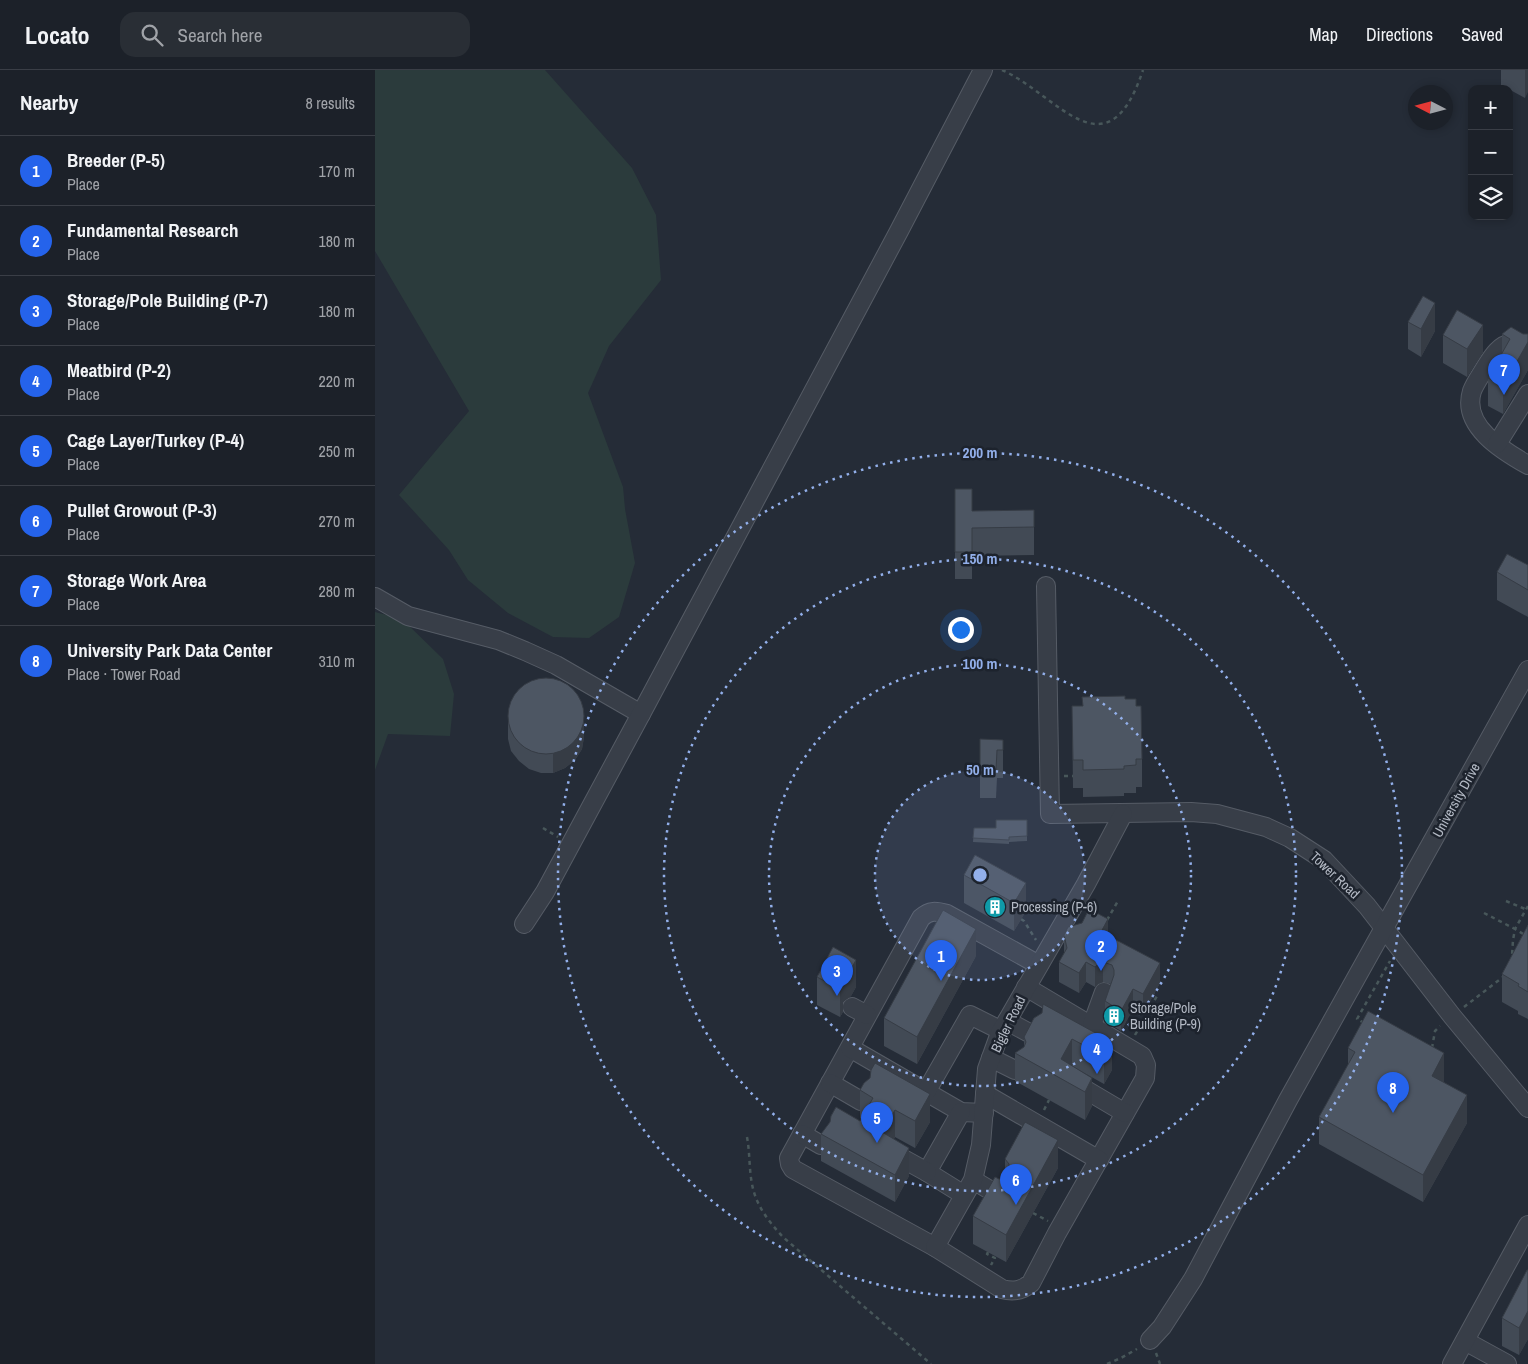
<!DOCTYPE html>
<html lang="en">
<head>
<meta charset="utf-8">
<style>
	:root { --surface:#1c2129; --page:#292e35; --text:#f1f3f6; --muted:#a0a3a8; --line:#3a3e46; --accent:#2563eb }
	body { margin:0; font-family:"Archivo Narrow",sans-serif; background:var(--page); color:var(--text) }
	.controls { position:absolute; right:15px; top:15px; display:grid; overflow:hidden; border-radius:10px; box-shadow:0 2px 8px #0003 }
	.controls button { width:45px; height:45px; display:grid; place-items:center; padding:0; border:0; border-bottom:1px solid var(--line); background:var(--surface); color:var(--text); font:25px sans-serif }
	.compass { position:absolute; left:1033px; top:15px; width:45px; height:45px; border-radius:50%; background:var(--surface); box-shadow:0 2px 8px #0003; rotate:276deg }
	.you { position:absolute; left:585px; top:559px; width:18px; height:18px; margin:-12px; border:4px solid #fff; border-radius:50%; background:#1a73e8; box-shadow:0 0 0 8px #1a73e833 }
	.badge { display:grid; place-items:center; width:32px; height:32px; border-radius:50%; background:var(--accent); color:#fff; font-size:16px; font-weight:700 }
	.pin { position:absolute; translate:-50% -41px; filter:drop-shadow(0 1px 2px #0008) }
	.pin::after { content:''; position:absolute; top:26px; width:18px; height:15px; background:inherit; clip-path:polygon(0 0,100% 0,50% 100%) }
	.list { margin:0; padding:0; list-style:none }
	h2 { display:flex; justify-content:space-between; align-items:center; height:65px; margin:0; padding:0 20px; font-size:21px }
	h2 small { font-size:16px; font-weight:400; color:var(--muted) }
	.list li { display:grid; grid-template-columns:32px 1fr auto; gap:15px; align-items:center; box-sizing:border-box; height:70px; padding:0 20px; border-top:1px solid var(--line) }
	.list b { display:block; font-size:19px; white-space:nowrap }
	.list p { margin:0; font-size:16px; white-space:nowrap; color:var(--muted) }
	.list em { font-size:16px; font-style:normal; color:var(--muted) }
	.icon { flex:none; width:28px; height:28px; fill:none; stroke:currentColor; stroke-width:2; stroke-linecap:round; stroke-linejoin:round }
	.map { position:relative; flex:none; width:1153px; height:1294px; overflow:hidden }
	header { display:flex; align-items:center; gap:30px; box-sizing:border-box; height:70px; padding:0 25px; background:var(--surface); border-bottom:1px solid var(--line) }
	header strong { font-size:24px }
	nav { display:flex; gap:28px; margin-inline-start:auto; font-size:18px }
	.search { width:350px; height:45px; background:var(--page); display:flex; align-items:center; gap:12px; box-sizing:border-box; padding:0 18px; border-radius:15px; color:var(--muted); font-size:19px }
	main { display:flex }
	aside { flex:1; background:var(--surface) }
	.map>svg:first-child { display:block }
	.green { fill:#2b3b3c }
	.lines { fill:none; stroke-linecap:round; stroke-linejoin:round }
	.minor-casing { stroke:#565c66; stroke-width:20 }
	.path { stroke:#48575a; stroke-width:2.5; stroke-dasharray:4 4; stroke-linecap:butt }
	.minor { stroke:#383e48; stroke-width:18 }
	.wall { fill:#424a55 }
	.shaded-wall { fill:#363c45 }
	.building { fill:#4d5663; stroke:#363c45 }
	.ring { fill:none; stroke:#92afea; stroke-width:2.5; stroke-dasharray:2.5 5 }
	.labels { text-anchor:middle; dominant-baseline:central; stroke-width:5; stroke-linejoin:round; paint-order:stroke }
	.street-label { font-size:14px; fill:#b3b9c4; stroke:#1d232d }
	.poi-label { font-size:14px; fill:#b3b9c4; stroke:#1d232d; text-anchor:start }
	.centre { fill:#92afea; stroke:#1d232d; stroke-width:2.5 }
	.ring-label { font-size:15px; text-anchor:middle; font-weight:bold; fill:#92afea; stroke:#1d232d; stroke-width:5; stroke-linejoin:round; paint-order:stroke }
</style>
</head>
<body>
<header>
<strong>Locato</strong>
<div class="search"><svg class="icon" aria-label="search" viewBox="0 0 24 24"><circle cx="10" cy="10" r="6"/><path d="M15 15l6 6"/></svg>Search here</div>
<nav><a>Map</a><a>Directions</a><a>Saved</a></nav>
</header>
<main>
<aside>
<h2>Nearby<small>8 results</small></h2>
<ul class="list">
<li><span class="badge">1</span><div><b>Breeder (P-5)</b><p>Place</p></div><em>170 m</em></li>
<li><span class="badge">2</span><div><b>Fundamental Research</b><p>Place</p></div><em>180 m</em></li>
<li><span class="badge">3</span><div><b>Storage/Pole Building (P-7)</b><p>Place</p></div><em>180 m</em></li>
<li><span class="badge">4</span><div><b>Meatbird (P-2)</b><p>Place</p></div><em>220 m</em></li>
<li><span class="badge">5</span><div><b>Cage Layer/Turkey (P-4)</b><p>Place</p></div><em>250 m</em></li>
<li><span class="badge">6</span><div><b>Pullet Growout (P-3)</b><p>Place</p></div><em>270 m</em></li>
<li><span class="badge">7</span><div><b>Storage Work Area</b><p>Place</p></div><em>280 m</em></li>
<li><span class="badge">8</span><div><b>University Park Data Center</b><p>Place · Tower Road</p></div><em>310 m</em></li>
</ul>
</aside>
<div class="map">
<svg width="1153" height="1294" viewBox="0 0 1153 1294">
	<rect width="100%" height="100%" fill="#252c37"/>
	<g class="green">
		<path d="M 0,0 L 170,0 L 257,98 L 281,145 L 286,210 L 234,276 L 213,323 L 248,417 L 250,439 L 260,493 L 244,547 L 214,568 L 178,567 L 133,543 L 93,510 L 74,480 L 24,425 L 94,341 L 0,181 Z"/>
		<path d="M 0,542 L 27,549 L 68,589 L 79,624 L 75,666 L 13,664 L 0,700 Z"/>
	</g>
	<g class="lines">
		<g class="minor-casing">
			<g id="minor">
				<path d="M 1153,282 L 1137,273 C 1124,275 1117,287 1110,298 C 1106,305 1100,313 1097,321 C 1086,356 1128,381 1153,395"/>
				<path d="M 1122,374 L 1153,324"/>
				<path d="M 671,516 L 675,744 L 816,742 L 842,744 L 891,757 L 915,768 L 949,790 L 992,836 L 1077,946 L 1153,1038"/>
				<path d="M 0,527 L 33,546 L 123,570 L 150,581 L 181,595 L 266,644"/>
				<path d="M 149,854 L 170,822 L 266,644 L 524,161 L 608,0"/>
				<path d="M 651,917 L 767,986 L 771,995 L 770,1008 L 682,1163 L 656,1213 C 647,1221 638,1222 627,1219 L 560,1177 L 418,1099 L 415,1094 L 414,1088 L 546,848 C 555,840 561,841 572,844 L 664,895"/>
				<path d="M 477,937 L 492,945"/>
				<path d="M 632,951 L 658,965"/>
				<path d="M 717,955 L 729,922"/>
				<path d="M 475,978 L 586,1042 L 609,1043"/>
				<path d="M 616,988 L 640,1000"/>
				<path d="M 455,1013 L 486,1031"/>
				<path d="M 706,1017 L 750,1043"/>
				<path d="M 551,1022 L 595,945 L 627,961"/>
				<path d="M 610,1024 L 724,1090"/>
				<path d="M 586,1042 L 552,1102 L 589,1125"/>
				<path d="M 427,1064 L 446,1075"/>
				<path d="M 523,1086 L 552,1102"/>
				<path d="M 598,1110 L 625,1126"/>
				<path d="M 560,1177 L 598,1110 L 606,1075 L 612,999 L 625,963 L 711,814 L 748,744"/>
				<path d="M 775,1270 L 787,1257 L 818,1209 L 913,1030 L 1153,600"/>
				<path d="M 1090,1271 L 1132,1294"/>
				<path d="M 1077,1294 L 1153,1155"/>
			</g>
		</g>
		<g class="path">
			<path d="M 627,0 C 683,25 732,108 768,0"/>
			<path d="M 689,706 L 698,706"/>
			<path d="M 168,758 L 183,767"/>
			<path d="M 1131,831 L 1150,839"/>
			<path d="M 1153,836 L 1140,859 L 1153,867"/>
			<path d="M 1109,843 L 1140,859 L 1138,870 L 1137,886"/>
			<path d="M 646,849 L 649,851 L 661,870"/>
			<path d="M 732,850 L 743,831"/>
			<path d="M 1089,937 L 1128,907"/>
			<path d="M 989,953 L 982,949 L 1015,891"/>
			<path d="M 760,965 L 782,926 L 779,924"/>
			<path d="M 1057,978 L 1060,961 L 1065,956"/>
			<path d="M 669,1040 L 674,1030"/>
			<path d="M 372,1067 C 375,1083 374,1099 377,1114 C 381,1136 394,1152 409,1168 L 556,1294"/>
			<path d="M 658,1143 L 673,1151"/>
			<path d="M 613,1182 L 612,1184 L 620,1188 L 616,1195"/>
			<path d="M 781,1283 L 785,1294"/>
			<path d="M 732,1294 L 746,1288 L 762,1279"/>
		</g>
		<use href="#minor" class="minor"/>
	</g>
	<g class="wall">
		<path d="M 1126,0 L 1153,0 L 1150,28 L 1126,15 Z"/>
		<path d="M 1033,252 L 1060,261 L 1046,287 L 1033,279 Z"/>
		<path d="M 1127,264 L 1153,264 L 1153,300 L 1128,344 L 1113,336 L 1113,308 L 1127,283 Z"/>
		<path d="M 1068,265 L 1108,282 L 1092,307 L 1068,293 Z"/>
		<path d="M 580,419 L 597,441 L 659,440 L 659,485 L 597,486 L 597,509 L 580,509 Z"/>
		<path d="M 1153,495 L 1153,547 L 1122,530 L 1122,502 Z"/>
		<path d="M 750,629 L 761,636 L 767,689 L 767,717 L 761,717 L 761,723 L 749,723 L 749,726 L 708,727 L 708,718 L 698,718 L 697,636 L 708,636 Z"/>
		<path d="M 133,650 L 209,667 L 207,679 L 200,690 L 190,698 L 178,703 L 166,703 L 154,699 L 144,691 L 136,681 L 133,669 Z"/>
		<path d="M 605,669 L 628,670 L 628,708 L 622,708 L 621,728 L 605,728 Z"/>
		<path d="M 652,750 L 652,771 L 634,772 L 634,774 L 598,772 L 599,758 L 621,758 Z"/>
		<path d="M 600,785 L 651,841 L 639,861 L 589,833 L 589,805 Z"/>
		<path d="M 1153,855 L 1153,949 L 1143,944 L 1143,941 L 1127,932 L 1127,904 Z"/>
		<path d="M 689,865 L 733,865 L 785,913 L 768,944 L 758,939 L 746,961 L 730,951 L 730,931 L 736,914 L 728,912 L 723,914 L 720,917 L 711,912 L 704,923 L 684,912 L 684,892 L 689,884 Z"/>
		<path d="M 601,886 L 542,994 L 509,976 L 509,948 Z"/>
		<path d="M 442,907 L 481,917 L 476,926 L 468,932 L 468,942 L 465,947 L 442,935 Z"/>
		<path d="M 659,948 L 737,972 L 737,1000 L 729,1014 L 702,999 L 717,1036 L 710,1050 L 640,1011 L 640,983 L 649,978 L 649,967 Z"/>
		<path d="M 973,978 L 1069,1011 L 1068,1012 L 1092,1053 L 1048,1132 L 944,1074 L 944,1047 L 973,995 Z"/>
		<path d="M 485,1020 L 555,1052 L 540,1078 L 520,1067 L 519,1069 L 534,1106 L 520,1132 L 446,1091 L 446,1064 L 485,1051 L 486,1049 L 485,1048 Z"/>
		<path d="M 630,1089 L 683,1098 L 631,1192 L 598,1174 L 598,1146 L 624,1109 L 630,1108 Z"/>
		<path d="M 1153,1200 L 1153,1269 L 1144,1285 L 1127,1276 L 1127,1248 Z"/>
	</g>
	<g class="shaded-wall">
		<path d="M 1150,0 L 1153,0 L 1153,22 L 1150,28 Z"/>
		<path d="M 1060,233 L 1060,261 L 1046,287 L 1046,259 Z"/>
		<path d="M 1108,255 L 1108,282 L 1092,307 L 1092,279 Z"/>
		<path d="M 1153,272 L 1153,300 L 1128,344 L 1128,316 Z"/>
		<path d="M 209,648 L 209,667 L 207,679 L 200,690 L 190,698 L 178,703 L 178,684 Z"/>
		<path d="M 651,813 L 651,841 L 639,861 L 639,833 Z"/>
		<path d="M 733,849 L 733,869 L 726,862 Z"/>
		<path d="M 601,859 L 601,886 L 542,994 L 542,967 Z"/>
		<path d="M 481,890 L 481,917 L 476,926 L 468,932 L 468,942 L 465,947 L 465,919 L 466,909 L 468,904 Z"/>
		<path d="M 711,892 L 711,912 L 704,923 L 704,903 Z"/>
		<path d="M 728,892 L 728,912 L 723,914 L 720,917 L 720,897 L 723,894 Z"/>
		<path d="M 785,893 L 785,913 L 768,944 L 768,924 Z"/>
		<path d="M 758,919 L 758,939 L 746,961 L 746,941 Z"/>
		<path d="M 697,969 L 697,996 L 686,989 Z"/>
		<path d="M 737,972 L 737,1000 L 729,1014 L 729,986 Z"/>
		<path d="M 1069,983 L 1069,1011 L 1057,1033 L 1057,1006 Z"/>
		<path d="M 717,1008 L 717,1036 L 710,1050 L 710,1022 Z"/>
		<path d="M 555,1024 L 555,1052 L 540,1078 L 540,1051 Z"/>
		<path d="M 1092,1025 L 1092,1053 L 1048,1132 L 1048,1105 Z"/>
		<path d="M 520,1040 L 520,1067 L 507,1090 L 507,1062 Z"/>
		<path d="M 683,1070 L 683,1098 L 631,1192 L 631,1165 Z"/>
		<path d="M 534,1078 L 534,1106 L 520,1132 L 520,1105 Z"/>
		<path d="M 1153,1241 L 1153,1269 L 1144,1285 L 1144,1258 Z"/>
	</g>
	<g class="building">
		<path d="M 1048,226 L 1060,233 L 1046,259 L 1033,252 Z"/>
		<path d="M 1082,240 L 1108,255 L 1092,279 L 1068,265 Z"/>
		<path d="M 1136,257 L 1148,264 L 1153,264 L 1153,272 L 1128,316 L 1113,308 L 1135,269 L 1127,264 Z"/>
		<path d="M 580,419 L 597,419 L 597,441 L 659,440 L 659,457 L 597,458 L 597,482 L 580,482 Z"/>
		<path d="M 1132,484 L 1153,495 L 1153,520 L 1122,502 Z"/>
		<circle cx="171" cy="646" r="38"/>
		<path d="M 750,626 L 750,629 L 761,629 L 761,636 L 766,636 L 767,689 L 761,689 L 761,695 L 749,696 L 749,699 L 708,700 L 708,690 L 698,690 L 697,636 L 708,636 L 707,627 Z"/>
		<path d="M 605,669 L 628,670 L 628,680 L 622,680 L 621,700 L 605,700 Z"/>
		<path d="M 621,750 L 652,750 L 652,766 L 634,767 L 634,770 L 598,768 L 599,758 L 621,758 Z"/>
		<path d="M 600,785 L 651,813 L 639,833 L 589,805 Z"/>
		<path d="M 714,839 L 733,849 L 726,862 L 785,893 L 768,924 L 758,919 L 746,941 L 730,931 L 739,905 L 739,900 L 737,895 L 728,892 L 723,894 L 720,897 L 711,892 L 704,903 L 684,892 L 692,878 L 689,865 L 693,857 L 707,853 Z"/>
		<path d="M 568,840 L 601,859 L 542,967 L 509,948 Z"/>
		<path d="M 1153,855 L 1153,922 L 1143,916 L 1144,914 L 1127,904 Z"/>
		<path d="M 458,877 L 481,890 L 476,899 L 468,904 L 466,909 L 468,915 L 465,919 L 442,907 Z"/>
		<path d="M 668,934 L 737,972 L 729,986 L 697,969 L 686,989 L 717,1008 L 710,1022 L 640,983 L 649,977 L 651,972 L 649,967 L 659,948 L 667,943 Z"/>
		<path d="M 993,941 L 1069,983 L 1057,1006 L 1092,1025 L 1048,1105 L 944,1047 L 980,982 L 973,978 Z"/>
		<path d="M 500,993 L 555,1024 L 540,1051 L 520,1040 L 507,1062 L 534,1078 L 520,1105 L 446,1064 L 455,1052 L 456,1046 L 461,1037 L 485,1051 L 498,1028 L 485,1020 L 489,1013 L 495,1008 L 496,1000 Z"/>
		<path d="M 650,1052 L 683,1070 L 631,1165 L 598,1146 L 620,1107 L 624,1109 L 630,1108 L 634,1103 L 634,1094 L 630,1089 Z"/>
		<path d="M 1152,1200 L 1153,1200 L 1153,1241 L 1144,1258 L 1127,1248 Z"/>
	</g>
	<circle cx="605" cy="805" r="105" fill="#92afea" fill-opacity=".12"/>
	<g class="ring">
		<circle cx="605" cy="805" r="105"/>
		<circle cx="605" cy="805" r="211"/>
		<circle cx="605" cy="805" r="316"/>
		<circle cx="605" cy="805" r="422"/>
	</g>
	<defs>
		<g id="building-disc" transform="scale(1.125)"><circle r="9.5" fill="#0f9aa8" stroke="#1d232d"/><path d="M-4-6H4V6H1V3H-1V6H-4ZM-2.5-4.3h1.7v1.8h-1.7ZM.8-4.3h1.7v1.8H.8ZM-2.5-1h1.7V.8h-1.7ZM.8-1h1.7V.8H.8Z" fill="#fff"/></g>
	</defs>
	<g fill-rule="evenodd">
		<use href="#building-disc" x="620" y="837"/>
		<use href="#building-disc" x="739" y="946"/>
	</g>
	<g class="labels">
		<g class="street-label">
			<text transform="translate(1081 730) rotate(-61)">University Drive</text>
			<text transform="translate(960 805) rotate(43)">Tower Road</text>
			<text transform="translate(633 954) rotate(-64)">Bigler Road</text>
		</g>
		<g class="poi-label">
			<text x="636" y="837">Processing (P-6)</text>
			<text x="755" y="938">Storage/Pole<tspan x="755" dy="16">Building (P-9)</tspan></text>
		</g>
	</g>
	<circle cx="605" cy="805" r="8" class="centre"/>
	<g class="ring-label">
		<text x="605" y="388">200 m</text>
		<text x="605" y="494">150 m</text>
		<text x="605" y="599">100 m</text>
		<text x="605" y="705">50 m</text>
	</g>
</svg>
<div class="controls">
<button>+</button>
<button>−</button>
<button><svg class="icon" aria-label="layers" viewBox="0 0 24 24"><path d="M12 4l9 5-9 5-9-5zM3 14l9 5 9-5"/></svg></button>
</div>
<svg class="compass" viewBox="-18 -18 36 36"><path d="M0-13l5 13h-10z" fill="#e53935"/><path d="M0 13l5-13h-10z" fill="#a0a3a8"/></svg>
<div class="you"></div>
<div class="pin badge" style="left:566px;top:911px">1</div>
<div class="pin badge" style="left:726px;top:901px">2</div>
<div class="pin badge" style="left:462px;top:926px">3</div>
<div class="pin badge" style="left:722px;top:1004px">4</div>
<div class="pin badge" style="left:502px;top:1073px">5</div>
<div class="pin badge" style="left:641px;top:1135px">6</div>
<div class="pin badge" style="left:1129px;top:325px">7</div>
<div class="pin badge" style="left:1018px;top:1043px">8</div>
</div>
</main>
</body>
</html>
